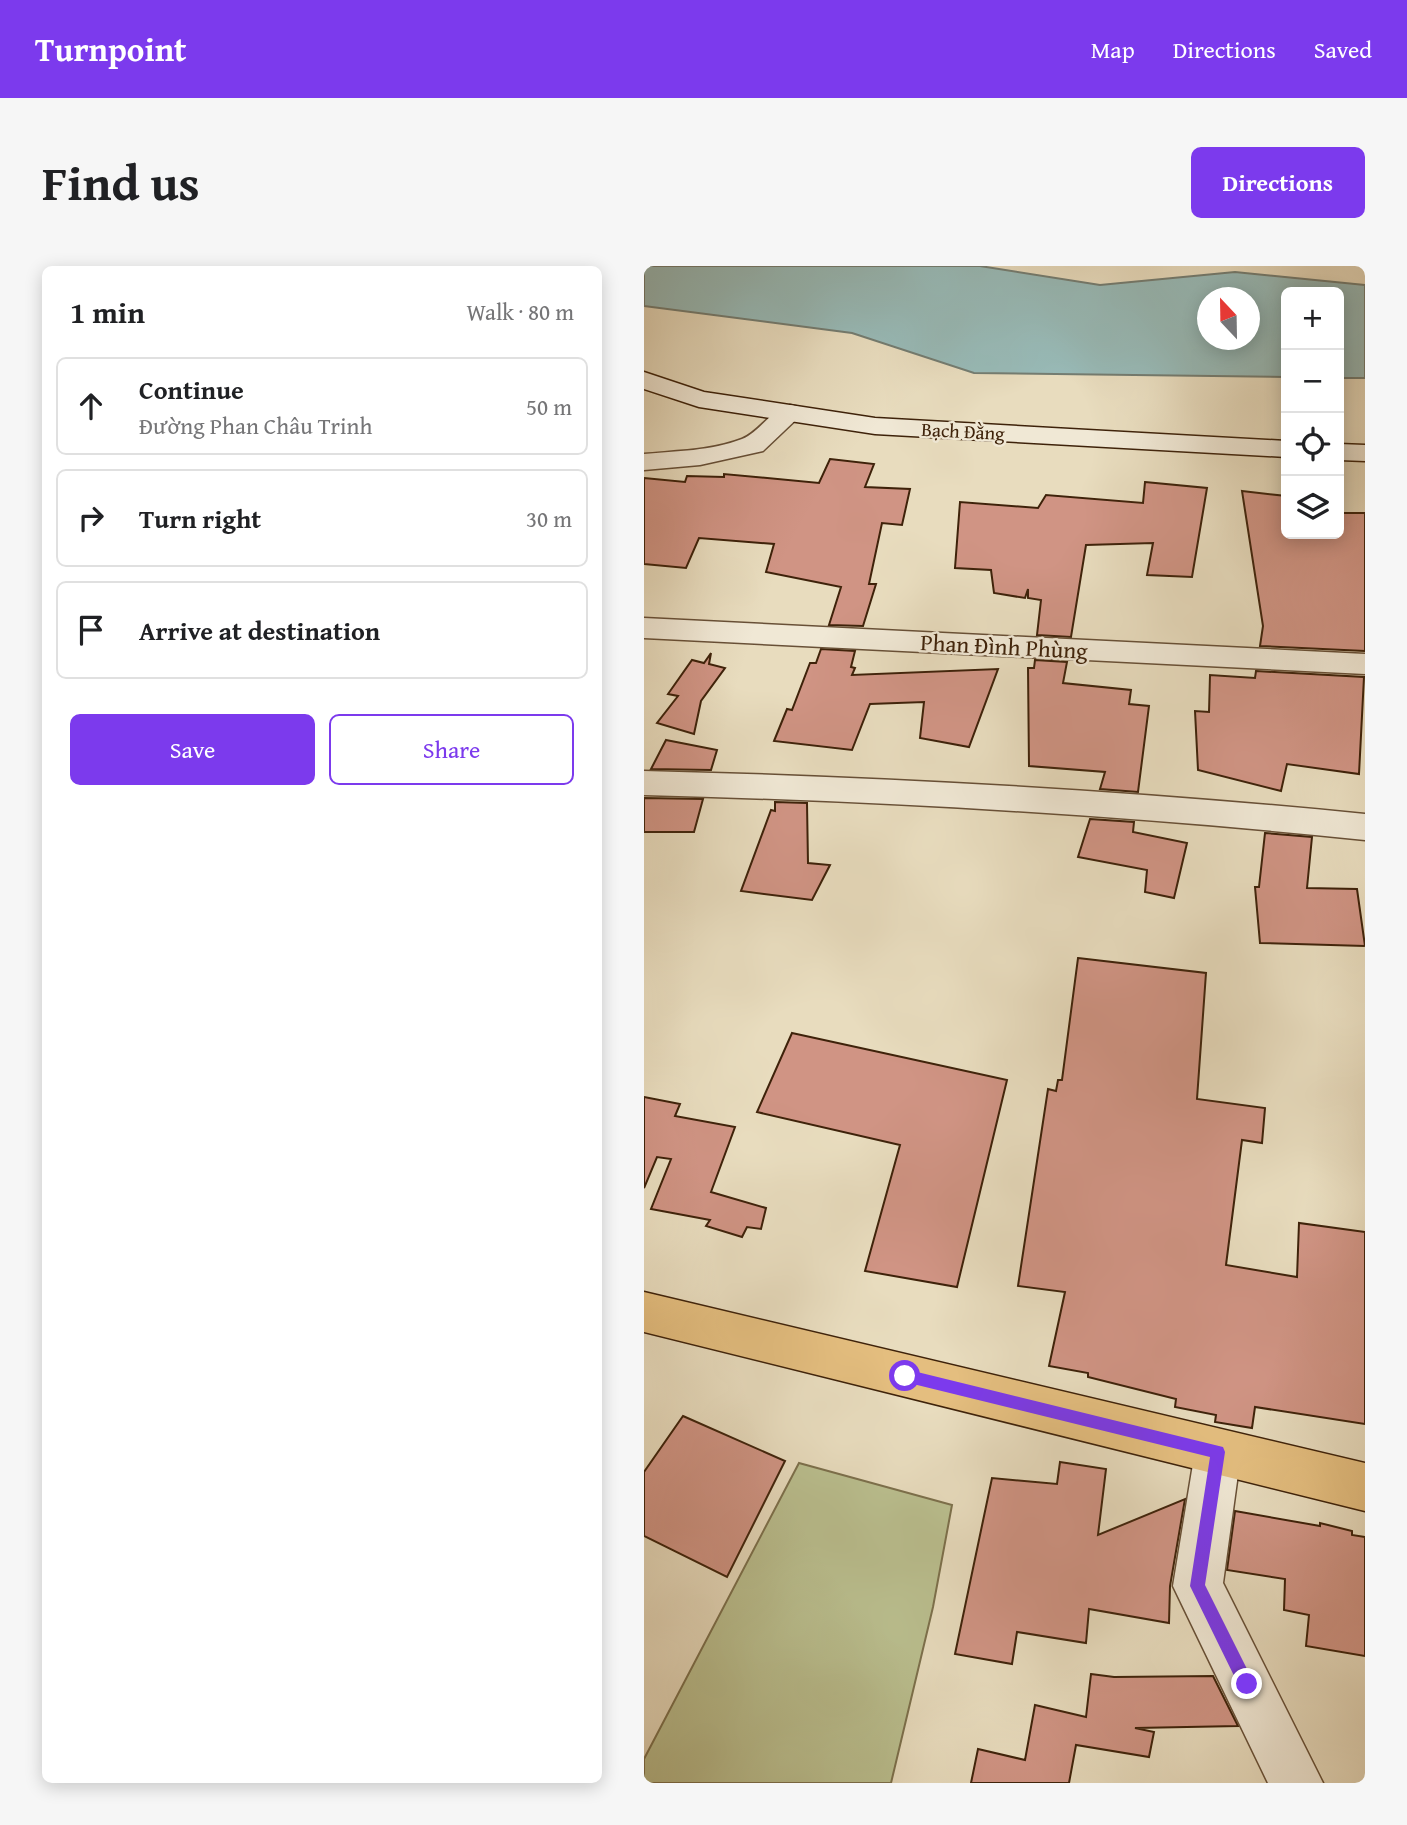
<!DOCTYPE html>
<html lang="en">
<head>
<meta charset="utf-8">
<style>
	:root { --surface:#fff; --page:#f6f6f6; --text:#202124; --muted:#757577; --line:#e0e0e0; --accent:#7c3aed }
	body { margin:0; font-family:"Gentium Book Plus",serif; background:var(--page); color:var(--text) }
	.controls { position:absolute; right:21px; top:21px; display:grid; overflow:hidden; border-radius:10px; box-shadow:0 4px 18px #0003 }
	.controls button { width:63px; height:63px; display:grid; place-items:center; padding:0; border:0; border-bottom:2px solid var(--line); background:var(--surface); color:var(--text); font:35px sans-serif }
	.compass { position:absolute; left:553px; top:21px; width:63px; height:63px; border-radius:50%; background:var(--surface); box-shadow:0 4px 18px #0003; rotate:338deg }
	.stop { position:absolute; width:21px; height:21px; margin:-16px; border:5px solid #7c3aed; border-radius:50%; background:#fff }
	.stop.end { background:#7c3aed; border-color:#fff; box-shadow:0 2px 7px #0008 }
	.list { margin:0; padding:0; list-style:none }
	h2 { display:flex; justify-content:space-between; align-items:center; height:91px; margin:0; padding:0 28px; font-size:30px }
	h2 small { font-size:23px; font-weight:400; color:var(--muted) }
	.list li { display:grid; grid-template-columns:46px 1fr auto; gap:21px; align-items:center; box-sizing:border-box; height:98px; margin:0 14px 14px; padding:0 14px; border:2px solid var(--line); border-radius:10px }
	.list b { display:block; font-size:26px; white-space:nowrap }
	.list p { margin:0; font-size:23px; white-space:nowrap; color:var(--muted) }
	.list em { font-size:23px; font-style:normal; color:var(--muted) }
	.actions { display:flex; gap:14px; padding:21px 28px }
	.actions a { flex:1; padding:16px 0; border:2px solid var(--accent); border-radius:10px; text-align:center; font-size:24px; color:var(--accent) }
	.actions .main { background:var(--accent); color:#fff }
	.icon { flex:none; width:38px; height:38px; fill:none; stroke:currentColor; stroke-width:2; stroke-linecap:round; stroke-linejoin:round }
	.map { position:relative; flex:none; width:721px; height:1517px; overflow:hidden; border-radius:10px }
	header { display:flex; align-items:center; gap:42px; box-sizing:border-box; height:98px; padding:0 35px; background:var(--accent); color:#fff }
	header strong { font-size:33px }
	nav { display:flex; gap:38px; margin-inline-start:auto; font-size:24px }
	.intro { display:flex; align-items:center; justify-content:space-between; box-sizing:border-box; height:168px; padding:0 42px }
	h1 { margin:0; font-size:49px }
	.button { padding:18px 32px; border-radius:10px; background:var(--accent); color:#fff; font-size:24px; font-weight:700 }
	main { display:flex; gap:42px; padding:0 42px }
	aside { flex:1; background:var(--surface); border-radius:10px; box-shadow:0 4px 18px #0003 }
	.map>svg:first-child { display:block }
	.green { fill:#babf8f; stroke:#7c704c; stroke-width:2 }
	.water { fill:#98bab7; stroke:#747d72; stroke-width:2; fill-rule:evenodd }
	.building { fill:#d09484; stroke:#3e220a; stroke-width:2 }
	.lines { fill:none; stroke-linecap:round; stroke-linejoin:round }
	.street-casing { stroke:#685037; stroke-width:3 }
	.secondary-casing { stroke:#3e220a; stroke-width:3 }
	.primary-casing { stroke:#3e220a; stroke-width:3 }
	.street { fill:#f0e8d5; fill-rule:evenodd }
	.secondary { fill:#f0e8d5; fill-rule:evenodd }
	.primary { fill:#e4be7f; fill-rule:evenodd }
	.route { fill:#7c3aed }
	.labels { text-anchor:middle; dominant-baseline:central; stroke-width:5; stroke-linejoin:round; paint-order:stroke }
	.far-street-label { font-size:19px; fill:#3e220a; stroke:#f0e8d5 }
	.street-label { font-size:23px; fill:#3e220a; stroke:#f0e8d5 }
</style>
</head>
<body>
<header>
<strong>Turnpoint</strong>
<nav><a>Map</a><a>Directions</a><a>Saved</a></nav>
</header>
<div class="intro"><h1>Find us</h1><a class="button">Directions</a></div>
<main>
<aside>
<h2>1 min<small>Walk · 80 m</small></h2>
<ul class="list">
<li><svg class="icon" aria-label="ahead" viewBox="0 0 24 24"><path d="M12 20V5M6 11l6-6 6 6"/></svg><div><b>Continue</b><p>Đường Phan Châu Trinh</p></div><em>50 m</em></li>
<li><svg class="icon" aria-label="right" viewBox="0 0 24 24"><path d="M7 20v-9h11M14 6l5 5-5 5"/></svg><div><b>Turn right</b></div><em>30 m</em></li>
<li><svg class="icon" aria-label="arrive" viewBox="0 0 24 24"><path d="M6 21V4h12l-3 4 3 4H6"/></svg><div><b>Arrive at destination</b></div></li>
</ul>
<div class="actions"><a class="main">Save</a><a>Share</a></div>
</aside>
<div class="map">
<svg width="721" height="1517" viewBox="0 0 721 1517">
	<rect width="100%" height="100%" fill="#e8dcbe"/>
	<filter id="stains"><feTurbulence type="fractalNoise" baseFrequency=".00286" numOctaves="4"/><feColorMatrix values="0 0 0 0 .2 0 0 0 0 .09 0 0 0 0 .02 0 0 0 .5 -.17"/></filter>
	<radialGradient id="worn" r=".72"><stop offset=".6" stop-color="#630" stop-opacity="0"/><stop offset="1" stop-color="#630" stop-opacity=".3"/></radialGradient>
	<path class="green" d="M 155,1197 L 308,1239 L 289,1341 L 247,1517 L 0,1517 L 0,1493 Z"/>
	<path class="water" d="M 0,0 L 336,0 L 456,19 L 591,6 L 721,19 L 721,112 L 695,112 L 695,26 L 642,26 L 642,111 L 330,107 L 208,67 L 0,40 ZM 564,32 L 606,32 L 606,74 L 564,74 Z"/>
	<g class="building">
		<path d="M 186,193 L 230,198 L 221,221 L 266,223 L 258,259 L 238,257 L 225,318 L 232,318 L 219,360 L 185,359 L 197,321 L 122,306 L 130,278 L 55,272 L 42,302 L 0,298 L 0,212 L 41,216 L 43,210 L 80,211 L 80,208 L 175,217 Z"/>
		<path d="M 501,216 L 563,222 L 548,311 L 503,309 L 509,277 L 442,279 L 427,371 L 393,369 L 397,334 L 384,332 L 384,323 L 381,332 L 350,327 L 347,304 L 311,302 L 316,236 L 394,242 L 402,229 L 499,237 Z"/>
		<path d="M 598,225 L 642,230 L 642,268 L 695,268 L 695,247 L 721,247 L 721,385 L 616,380 L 619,360 Z"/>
		<path d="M 177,383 L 211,385 L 207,401 L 211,402 L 208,409 L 354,403 L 325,481 L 276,472 L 280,436 L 226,438 L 208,484 L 130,475 L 143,443 L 148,444 L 166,397 L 172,397 Z"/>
		<path d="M 67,387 L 65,398 L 81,402 L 57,435 L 50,468 L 13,457 L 34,430 L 24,428 L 48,394 L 60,397 Z"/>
		<path d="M 391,394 L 423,396 L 419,417 L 487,424 L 485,438 L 505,440 L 494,526 L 456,523 L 461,506 L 385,500 L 384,402 L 390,402 Z"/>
		<path d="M 612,405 L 720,411 L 715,508 L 643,498 L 637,525 L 554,504 L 551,445 L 565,446 L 566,409 L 611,412 Z"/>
		<path d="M 22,474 L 73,484 L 67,504 L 7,503 Z"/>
		<path d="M 0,532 L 59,533 L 50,566 L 0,566 Z"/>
		<path d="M 131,536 L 163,537 L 164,597 L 186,599 L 168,634 L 97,625 L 127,544 L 131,545 Z"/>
		<path d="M 446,553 L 490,556 L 489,566 L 543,577 L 530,632 L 501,626 L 503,604 L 434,591 Z"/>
		<path d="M 621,567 L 668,571 L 663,622 L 713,623 L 721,680 L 616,677 L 611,621 L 615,621 Z"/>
		<path d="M 434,692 L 562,707 L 553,833 L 621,842 L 618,877 L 598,874 L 582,999 L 653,1011 L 655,957 L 721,966 L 721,1158 L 611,1141 L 608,1162 L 571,1156 L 572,1149 L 531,1141 L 532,1133 L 444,1111 L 444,1107 L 405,1100 L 421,1026 L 374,1020 L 404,823 L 412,825 L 414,814 L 418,814 Z"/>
		<path d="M 148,767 L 363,814 L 313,1021 L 221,1005 L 256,879 L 113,846 Z"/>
		<path d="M 0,831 L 36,838 L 31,850 L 91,861 L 67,926 L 122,942 L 117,963 L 103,961 L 98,971 L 62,960 L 66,954 L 7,943 L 27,893 L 13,891 L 0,922 Z"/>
		<path d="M 39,1150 L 141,1195 L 83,1311 L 0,1270 L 0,1206 Z"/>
		<path d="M 416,1196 L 462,1203 L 454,1269 L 541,1233 L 526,1320 L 525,1357 L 445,1343 L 442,1377 L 373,1366 L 368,1398 L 311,1388 L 348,1212 L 413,1218 Z"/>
		<path d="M 591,1245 L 676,1260 L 676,1257 L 708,1265 L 708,1269 L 721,1271 L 721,1390 L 662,1380 L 665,1349 L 640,1344 L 641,1313 L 583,1304 Z"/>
		<path d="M 447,1408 L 470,1411 L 569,1410 L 594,1460 L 491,1462 L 510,1466 L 505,1491 L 432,1479 L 425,1517 L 327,1517 L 334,1483 L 381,1494 L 391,1439 L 442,1451 Z"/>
	</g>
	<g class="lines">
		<g class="street-casing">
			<g id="street">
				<path d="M 146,139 L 155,141 L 159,147 L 119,185 L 56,199 L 0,204 L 0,188 C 32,185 67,185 98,173 C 116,166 126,144 146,139 Z"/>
				<path d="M 0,352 L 721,388 L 721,408 L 0,372 Z"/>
				<path d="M 0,505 C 241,511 481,524 721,548 L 721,574 C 481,549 241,535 0,529 Z"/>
				<path d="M 574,1163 L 591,1170 L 597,1186 L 579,1317 L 679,1517 L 624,1517 L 529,1320 L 551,1186 L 557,1170 Z"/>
			</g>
		</g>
		<g class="secondary-casing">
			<g id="secondary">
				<path d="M 0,106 L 60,126 L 231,152 L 642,175 L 642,191 L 231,168 L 55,141 L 0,123 Z"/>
				<path d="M 695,178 L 721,179 L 721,195 L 695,194 Z"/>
			</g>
		</g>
		<g class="primary-casing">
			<path id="primary" d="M 0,1026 L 721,1197 L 721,1245 L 0,1066 Z"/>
		</g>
		<use href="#street" class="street"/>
		<use href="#secondary" class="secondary"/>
		<use href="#primary" class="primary"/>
	</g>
	<path class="route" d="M 261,1103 L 579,1181 L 581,1186 L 561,1319 L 608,1413 L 610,1418 L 608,1424 L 603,1426 L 597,1424 L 546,1320 L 566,1191 L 261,1116 L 254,1110 Z"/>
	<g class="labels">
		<g class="far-street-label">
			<text transform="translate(319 165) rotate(3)">Bạch Đằng</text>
		</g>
		<g class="street-label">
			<text transform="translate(360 380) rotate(3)">Phan Đình Phùng</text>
		</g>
	</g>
	<rect width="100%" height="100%" filter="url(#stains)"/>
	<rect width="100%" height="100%" fill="url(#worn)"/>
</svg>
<div class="controls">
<button>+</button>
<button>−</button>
<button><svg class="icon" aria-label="locate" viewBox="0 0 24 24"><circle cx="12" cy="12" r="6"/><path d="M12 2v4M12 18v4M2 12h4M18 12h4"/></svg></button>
<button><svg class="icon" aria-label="layers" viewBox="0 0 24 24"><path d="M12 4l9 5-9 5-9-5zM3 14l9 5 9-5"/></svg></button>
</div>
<svg class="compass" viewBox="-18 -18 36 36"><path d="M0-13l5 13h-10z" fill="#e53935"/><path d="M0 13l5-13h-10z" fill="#757577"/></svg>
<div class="stop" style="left:261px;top:1110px"></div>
<div class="stop end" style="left:603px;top:1418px"></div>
</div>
</main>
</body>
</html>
